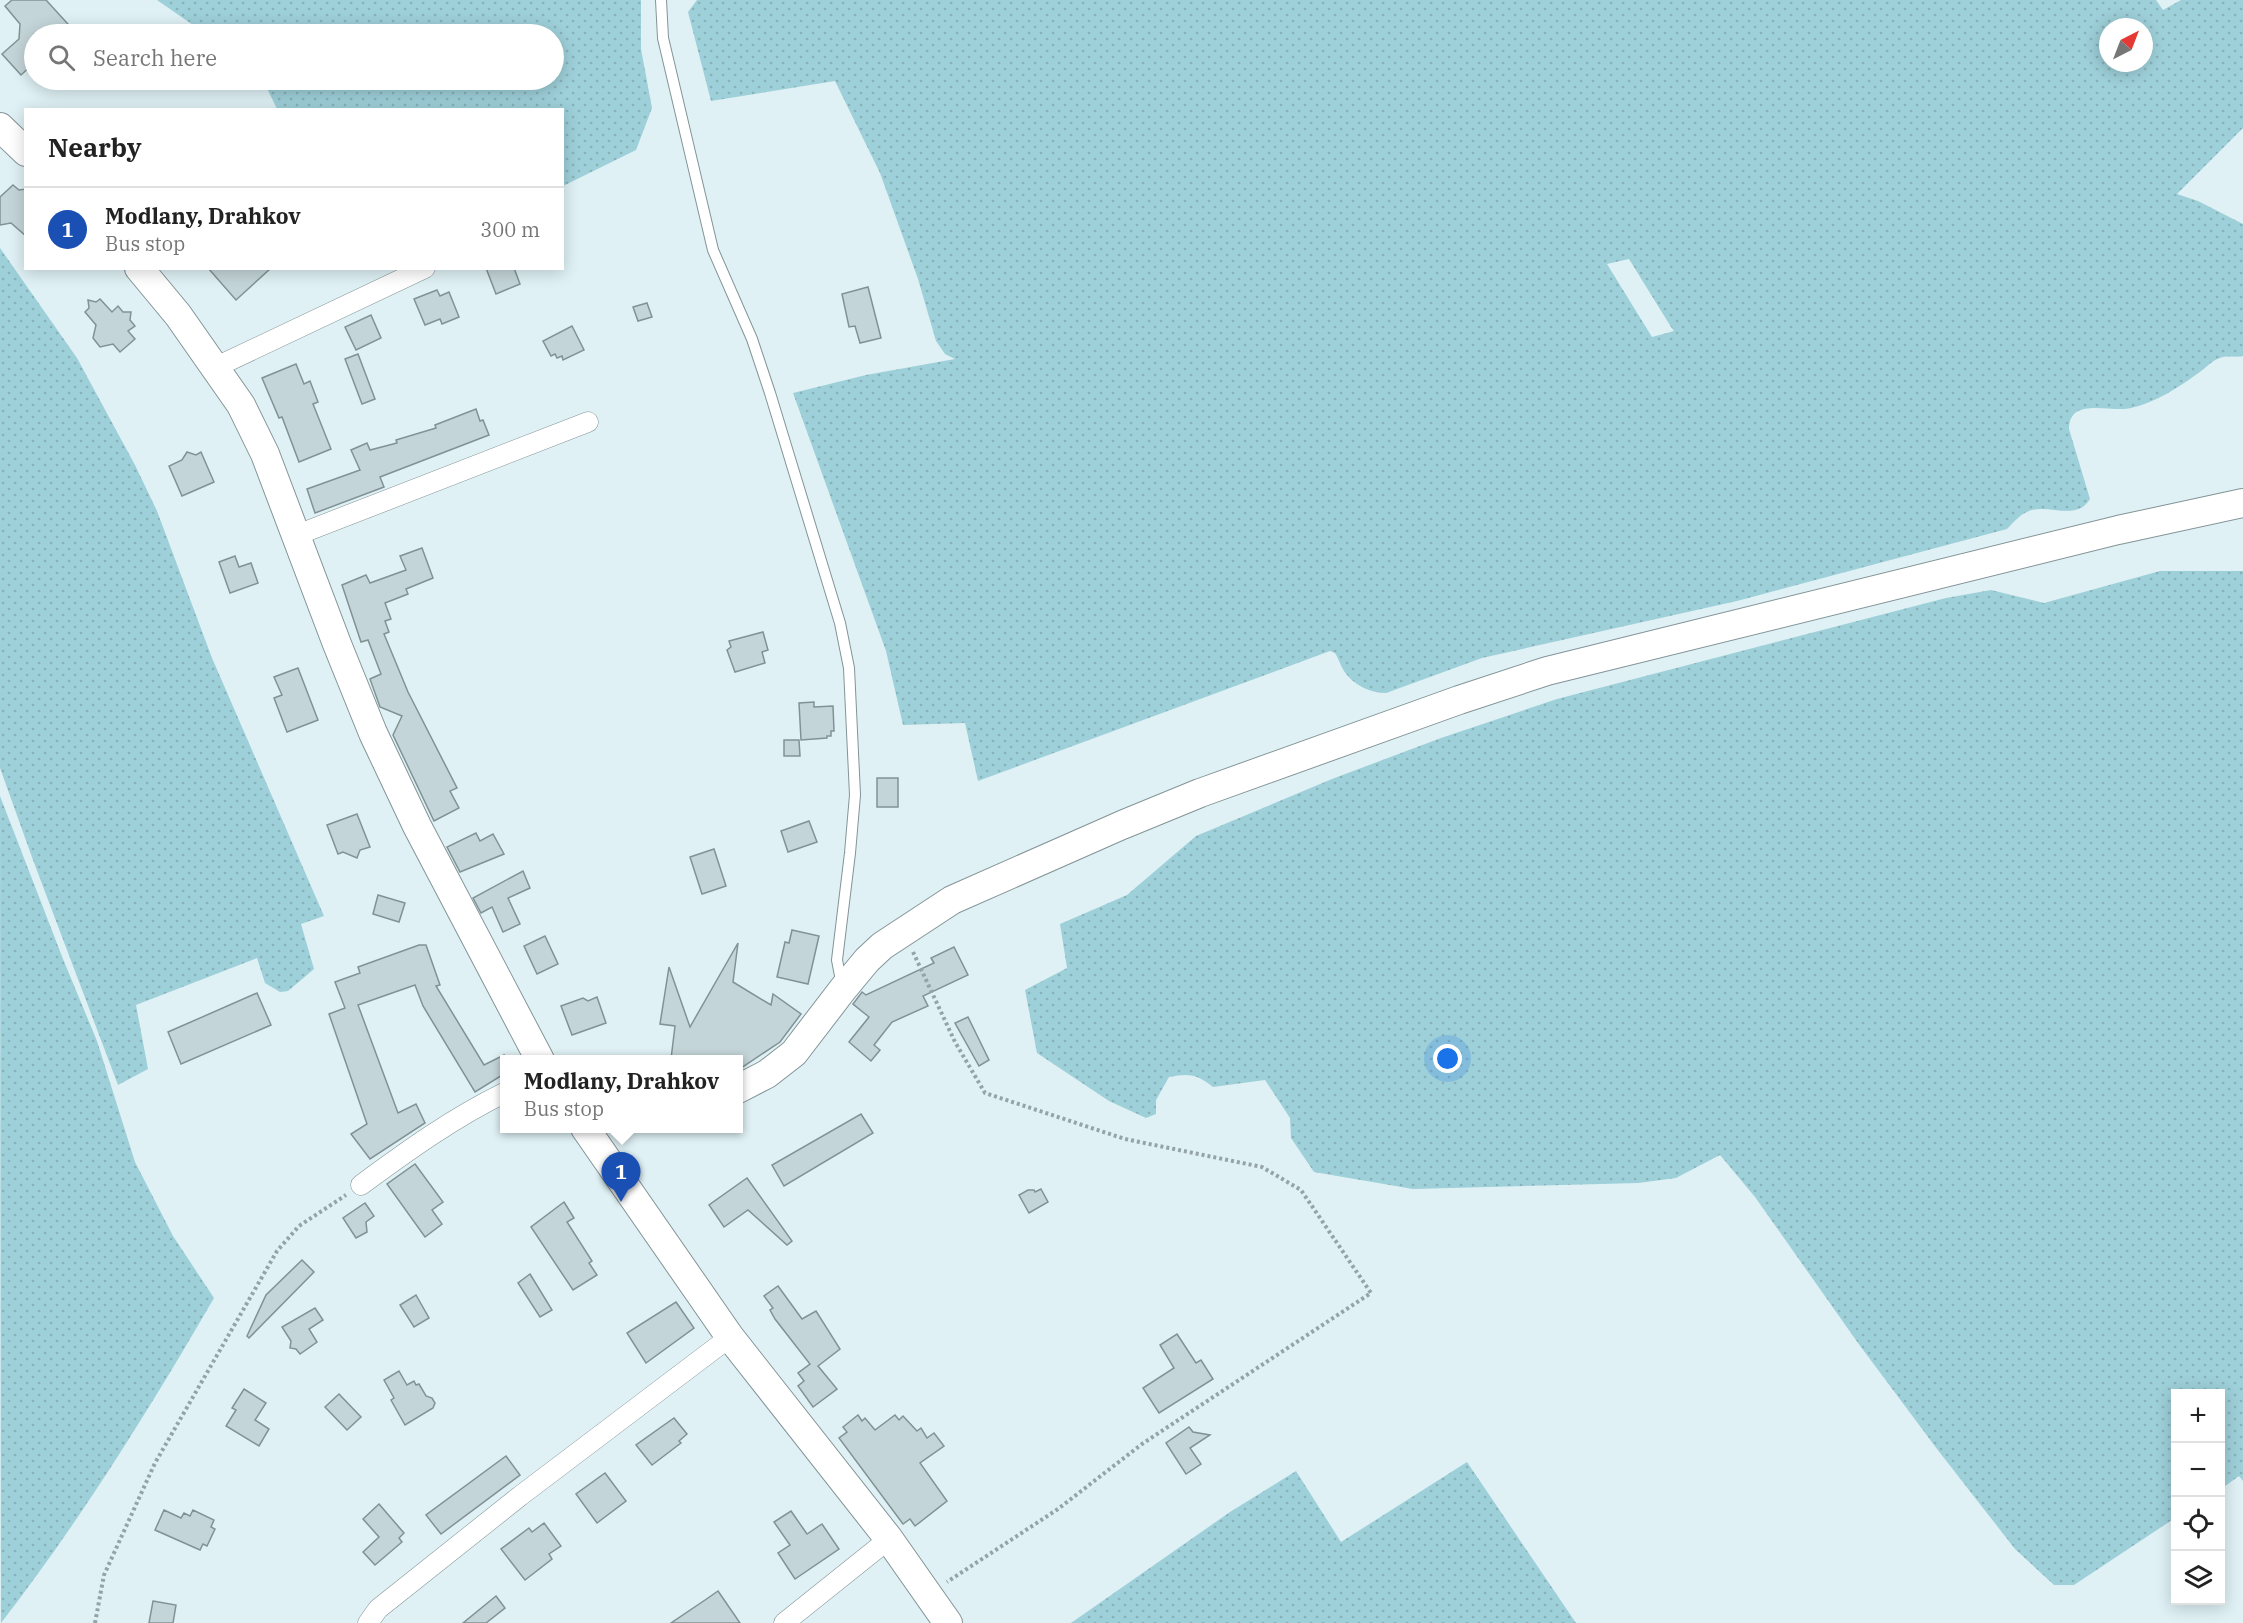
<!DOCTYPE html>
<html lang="en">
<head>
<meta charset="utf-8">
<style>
	:root { --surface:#fff; --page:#f6f6f6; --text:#222; --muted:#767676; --line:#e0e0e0; --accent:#1a73e8 }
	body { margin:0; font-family:"IBM Plex Serif",serif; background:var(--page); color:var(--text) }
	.controls { position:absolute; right:18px; bottom:18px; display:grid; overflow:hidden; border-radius:0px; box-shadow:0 3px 15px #0003 }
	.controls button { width:54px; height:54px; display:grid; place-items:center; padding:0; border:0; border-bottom:2px solid var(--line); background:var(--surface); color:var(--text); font:30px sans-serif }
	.compass { position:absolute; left:2099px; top:18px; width:54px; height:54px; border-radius:50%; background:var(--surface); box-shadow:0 3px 15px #0003; rotate:42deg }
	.you { position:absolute; left:1448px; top:1059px; width:21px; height:21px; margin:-15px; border:4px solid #fff; border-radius:50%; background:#1a73e8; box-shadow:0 0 0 9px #1a73e833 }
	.badge { display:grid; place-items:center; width:39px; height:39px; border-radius:50%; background:var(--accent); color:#fff; font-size:20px; font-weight:700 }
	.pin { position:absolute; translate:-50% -50px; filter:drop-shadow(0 2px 3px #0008) }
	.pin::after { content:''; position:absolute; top:32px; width:21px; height:18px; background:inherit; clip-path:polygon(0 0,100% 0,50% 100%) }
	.popup { position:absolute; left:500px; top:1055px; width:243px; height:78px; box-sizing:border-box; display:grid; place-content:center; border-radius:0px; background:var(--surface); filter:drop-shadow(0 2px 4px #0005); font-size:20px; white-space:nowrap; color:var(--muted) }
	.popup b { font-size:22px; color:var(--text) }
	.popup::after { content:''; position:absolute; left:50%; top:100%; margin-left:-12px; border:12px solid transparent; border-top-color:var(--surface) }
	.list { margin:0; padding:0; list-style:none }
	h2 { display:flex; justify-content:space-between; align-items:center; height:78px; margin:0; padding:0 24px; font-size:26px }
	h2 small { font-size:20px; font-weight:400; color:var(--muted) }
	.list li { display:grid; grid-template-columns:39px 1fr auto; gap:18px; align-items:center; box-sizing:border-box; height:84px; padding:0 24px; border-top:2px solid var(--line) }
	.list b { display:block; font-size:22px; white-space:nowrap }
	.list p { margin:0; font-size:20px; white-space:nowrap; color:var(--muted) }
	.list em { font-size:20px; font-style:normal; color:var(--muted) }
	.icon { flex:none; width:33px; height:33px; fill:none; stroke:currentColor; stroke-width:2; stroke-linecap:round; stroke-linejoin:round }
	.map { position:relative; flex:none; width:2243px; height:1623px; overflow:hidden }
	.search { position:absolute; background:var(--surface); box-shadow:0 3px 15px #0003; left:24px; top:24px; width:540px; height:66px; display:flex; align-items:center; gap:15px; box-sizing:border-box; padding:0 21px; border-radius:33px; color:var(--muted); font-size:22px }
	.panel { position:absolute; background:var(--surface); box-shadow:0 3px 15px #0003; left:24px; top:108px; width:540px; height:162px; border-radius:0px }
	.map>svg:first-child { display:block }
	.grass { fill:url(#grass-dots); fill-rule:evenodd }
	.building { fill:#c4d5d9; stroke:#819295; stroke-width:1.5 }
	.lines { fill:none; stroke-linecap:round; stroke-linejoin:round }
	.lane-casing { stroke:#839497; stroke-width:12 }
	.street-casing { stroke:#839497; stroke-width:21 }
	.secondary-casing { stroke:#839497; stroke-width:30 }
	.path { stroke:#95a3a6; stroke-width:4; stroke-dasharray:3 3; stroke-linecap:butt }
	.lane { stroke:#fff; stroke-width:10 }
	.street { stroke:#fff; stroke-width:20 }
	.secondary { stroke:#fff; stroke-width:28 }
</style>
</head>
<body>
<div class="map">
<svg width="2243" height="1623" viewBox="0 0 2243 1623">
	<defs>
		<pattern id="grass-dots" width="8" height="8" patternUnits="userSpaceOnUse" patternTransform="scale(1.5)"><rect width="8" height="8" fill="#9ed0d9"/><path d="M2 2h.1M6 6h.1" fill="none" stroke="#88b2ba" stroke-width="1.8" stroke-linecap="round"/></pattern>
	</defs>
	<rect width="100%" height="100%" fill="#dff1f5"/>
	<g class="grass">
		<path d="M 157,0 L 641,0 L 641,49 L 652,108 L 636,150 L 563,186 L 562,110 L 277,109 L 263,80 L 554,80 L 554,34 L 206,34 Z"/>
		<path d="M 697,0 L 2156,0 L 2163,10 L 2181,0 L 2243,0 L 2243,128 L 2177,194 L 2198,201 L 2243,224 L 2243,356 C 2235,358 2227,355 2220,358 C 2211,361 2205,369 2197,374 C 2178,388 2154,403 2131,408 C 2111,413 2069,396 2069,429 L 2090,499 C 2076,522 2049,503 2029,511 C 2020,514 2013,523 2007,529 L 1737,601 L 1482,658 L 1386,693 C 1370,693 1353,685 1344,671 C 1340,665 1339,659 1335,653 L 1330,651 L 978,781 L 965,723 L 903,725 L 886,651 L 793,393 L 866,375 L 955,359 L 945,354 L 936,341 L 918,279 L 880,173 L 835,81 L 711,101 L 688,12 ZM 2108,27 L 2144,27 L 2144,63 L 2108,63 ZM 1629,259 L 1671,327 L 1674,331 L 1652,337 L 1607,264 Z"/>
		<path d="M 0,248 L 77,358 L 135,465 L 157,511 L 212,658 L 324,916 L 301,924 L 314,969 L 288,991 L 280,992 L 265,983 L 257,958 L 136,1005 L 148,1069 L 118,1085 L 33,860 L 0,768 Z"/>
		<path d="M 2160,571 L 2243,571 L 2243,1481 L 2239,1476 L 2221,1489 L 2220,1394 L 2176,1394 L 2175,1518 L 2074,1585 L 2054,1585 L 2015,1549 L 1937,1449 L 1858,1343 L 1755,1197 L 1720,1155 L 1676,1178 L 1638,1183 L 1413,1189 L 1314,1172 L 1291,1138 L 1290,1118 L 1265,1080 L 1213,1087 C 1197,1074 1189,1073 1169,1077 L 1156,1100 L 1156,1114 L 1146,1118 L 1109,1101 L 1037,1053 L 1025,990 L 1067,968 L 1060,924 L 1127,895 L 1196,836 L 1332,779 L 1441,738 L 1557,699 L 1946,598 L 1991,590 L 2044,603 Z"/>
		<path d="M 0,796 L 63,959 L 97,1041 L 135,1162 L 173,1236 L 214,1298 C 149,1410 80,1521 1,1623 Z"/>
		<path d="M 1467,1462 L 1576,1623 L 1071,1623 L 1230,1512 L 1296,1471 L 1341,1542 Z"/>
	</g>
	<g class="building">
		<path d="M 12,0 L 46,0 L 77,34 L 34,34 L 34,63 L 21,75 L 2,54 L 19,39 L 20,24 L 5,6 Z"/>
		<path d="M 13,185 L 19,190 L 26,189 L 26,236 L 11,223 L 0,225 L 0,197 Z"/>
		<path d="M 208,268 L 271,268 L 236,300 Z"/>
		<path d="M 486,268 L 514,268 L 520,284 L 496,294 Z"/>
		<path d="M 868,287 L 881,338 L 860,343 L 855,326 L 849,327 L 842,294 Z"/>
		<path d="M 437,290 L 440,296 L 449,292 L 459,317 L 442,324 L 440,319 L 425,325 L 414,299 Z"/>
		<path d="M 100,299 L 112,312 L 118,306 L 123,312 L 131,312 L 130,320 L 135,326 L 128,331 L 135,339 L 120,352 L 113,344 L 100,347 L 93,338 L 96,325 L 85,312 L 89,308 L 88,300 L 96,302 Z"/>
		<path d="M 647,303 L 652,317 L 638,321 L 633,307 Z"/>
		<path d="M 371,315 L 381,338 L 356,350 L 345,327 Z"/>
		<path d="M 572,326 L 584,350 L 563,360 L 562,356 L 557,358 L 555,354 L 551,356 L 543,341 Z"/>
		<path d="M 358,354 L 375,399 L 362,404 L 345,359 Z"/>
		<path d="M 296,364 L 304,384 L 310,381 L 318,402 L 313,404 L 331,449 L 299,462 L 282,417 L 279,418 L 262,378 Z"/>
		<path d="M 476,409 L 480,421 L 483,420 L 489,435 L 380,477 L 384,487 L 315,513 L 307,489 L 360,470 L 351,450 L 367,443 L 370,450 L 397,443 L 396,440 L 436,428 L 435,425 Z"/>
		<path d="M 187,452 L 196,455 L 201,452 L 214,482 L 182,496 L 169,466 L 182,460 Z"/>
		<path d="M 422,548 L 433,578 L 406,589 L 408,594 L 385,603 L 391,619 L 385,621 L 389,632 L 384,634 L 408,692 L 457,788 L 450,791 L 459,808 L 434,821 L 393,735 L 402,716 L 380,707 L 370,679 L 381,674 L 368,640 L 361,642 L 342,585 L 366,575 L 370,583 L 406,570 L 400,556 Z"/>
		<path d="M 235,556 L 239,567 L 251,563 L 258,583 L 230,593 L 219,562 Z"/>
		<path d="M 763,632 L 768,650 L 762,652 L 765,663 L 735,672 L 727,650 L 731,647 L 729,641 Z"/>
		<path d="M 298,668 L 318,720 L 287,732 L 274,698 L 282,695 L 274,677 Z"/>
		<path d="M 814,702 L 814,707 L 833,706 L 834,731 L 831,731 L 831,736 L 827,736 L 827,738 L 801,740 L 799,703 Z"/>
		<path d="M 784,740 L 799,740 L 800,756 L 784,756 Z"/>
		<rect x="877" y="778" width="21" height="29"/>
		<path d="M 357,814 L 370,847 L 360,850 L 357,858 L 343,852 L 338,854 L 327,825 Z"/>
		<path d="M 809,821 L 817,842 L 788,852 L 781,831 Z"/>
		<path d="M 476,833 L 480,841 L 493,834 L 504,854 L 460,872 L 447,847 Z"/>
		<path d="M 714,849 L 726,886 L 702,894 L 690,857 Z"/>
		<path d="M 523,871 L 530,888 L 508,898 L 520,924 L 503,932 L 492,907 L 481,913 L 473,898 Z"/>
		<path d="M 378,895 L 405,903 L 399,922 L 373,914 Z"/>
		<path d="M 792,930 L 819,936 L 808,984 L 777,977 L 785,942 L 789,943 Z"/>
		<path d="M 545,936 L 558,964 L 537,974 L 524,946 Z"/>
		<path d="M 738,943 L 733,982 L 771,1005 L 773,994 L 801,1014 L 780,1042 L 738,1070 L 738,1059 L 671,1059 L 675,1026 L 660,1024 L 669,967 L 690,1027 Z"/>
		<path d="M 419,945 L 426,945 L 440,985 L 436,986 L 484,1065 L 504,1055 L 504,1074 L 475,1092 L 423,1006 L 415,985 L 358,1005 L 398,1113 L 416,1104 L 425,1123 L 370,1159 L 351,1134 L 367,1124 L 329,1014 L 345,1008 L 335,982 L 360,973 L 358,967 Z"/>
		<path d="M 954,947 L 968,975 L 923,996 L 928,1006 L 892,1022 L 874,1045 L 880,1050 L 871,1061 L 849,1042 L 869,1017 L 853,1004 L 862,992 L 866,995 L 934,963 L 931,958 Z"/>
		<path d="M 257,993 L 271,1025 L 181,1064 L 168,1032 Z"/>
		<path d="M 597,997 L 606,1023 L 572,1035 L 561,1006 L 583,998 L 588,1001 Z"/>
		<path d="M 968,1017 L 989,1060 L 979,1066 L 955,1023 Z"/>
		<path d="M 861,1114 L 873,1133 L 784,1186 L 772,1165 Z"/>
		<path d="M 415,1164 L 443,1202 L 432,1210 L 442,1224 L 425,1237 L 387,1184 Z"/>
		<path d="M 747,1178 L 792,1241 L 787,1245 L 748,1210 L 724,1227 L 709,1205 Z"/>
		<path d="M 1041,1189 L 1048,1202 L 1029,1213 L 1019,1195 L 1028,1190 L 1034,1190 L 1035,1192 Z"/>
		<path d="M 564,1202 L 574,1218 L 567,1222 L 592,1261 L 589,1263 L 597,1275 L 573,1290 L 531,1227 Z"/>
		<path d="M 365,1203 L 374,1216 L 366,1222 L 367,1232 L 356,1238 L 343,1218 Z"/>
		<path d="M 302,1260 L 314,1272 L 249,1338 L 247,1336 L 266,1295 Z"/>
		<path d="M 530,1274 L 552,1310 L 540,1317 L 518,1283 Z"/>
		<path d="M 778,1286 L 802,1319 L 816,1311 L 840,1349 L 818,1366 L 837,1389 L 813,1407 L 798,1386 L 804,1381 L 798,1373 L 810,1364 L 775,1319 L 770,1310 L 773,1308 L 764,1296 Z"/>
		<path d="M 416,1295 L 429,1318 L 414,1327 L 400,1305 Z"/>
		<path d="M 676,1302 L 694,1328 L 646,1363 L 627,1333 Z"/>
		<path d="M 315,1308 L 323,1320 L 309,1329 L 317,1342 L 300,1354 L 296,1349 L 290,1348 L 291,1341 L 282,1327 Z"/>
		<path d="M 1177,1334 L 1196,1363 L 1201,1360 L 1213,1379 L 1159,1413 L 1143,1388 L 1174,1368 L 1160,1345 Z"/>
		<path d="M 399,1371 L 407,1385 L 414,1381 L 416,1385 L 419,1384 L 426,1396 L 432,1398 L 435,1403 L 433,1408 L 405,1425 L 391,1400 L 394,1398 L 384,1380 Z"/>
		<path d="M 244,1389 L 266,1403 L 255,1420 L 269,1429 L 259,1446 L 226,1426 L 236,1410 L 232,1408 Z"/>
		<path d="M 339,1394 L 361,1417 L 347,1430 L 325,1407 Z"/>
		<path d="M 858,1415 L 862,1421 L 865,1418 L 875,1430 L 895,1415 L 899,1420 L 903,1416 L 917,1431 L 921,1428 L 927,1438 L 934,1433 L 944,1446 L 920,1463 L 947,1501 L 915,1526 L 910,1519 L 903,1524 L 839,1438 L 847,1432 L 843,1427 Z"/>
		<path d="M 674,1418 L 687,1434 L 679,1441 L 681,1443 L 652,1465 L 636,1445 Z"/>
		<path d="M 1189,1427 L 1193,1432 L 1210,1435 L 1190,1448 L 1201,1464 L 1186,1474 L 1166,1443 Z"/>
		<path d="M 506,1456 L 520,1475 L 441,1534 L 426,1515 Z"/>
		<path d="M 605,1473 L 626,1501 L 597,1523 L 576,1494 Z"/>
		<path d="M 379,1504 L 404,1533 L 399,1538 L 402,1542 L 375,1565 L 363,1552 L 379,1537 L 363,1519 Z"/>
		<path d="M 164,1510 L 181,1518 L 184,1513 L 190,1516 L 193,1510 L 214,1520 L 211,1527 L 215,1529 L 207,1546 L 203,1544 L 200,1550 L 155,1530 Z"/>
		<path d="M 791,1511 L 807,1534 L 822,1524 L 839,1549 L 795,1579 L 778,1553 L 790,1545 L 774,1522 Z"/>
		<path d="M 544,1523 L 561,1546 L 549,1554 L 552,1559 L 525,1580 L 501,1549 L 529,1528 L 532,1532 Z"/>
		<path d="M 718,1591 L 740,1623 L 671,1623 L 708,1598 Z"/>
		<path d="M 496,1596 L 505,1608 L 486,1623 L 463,1623 Z"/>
		<path d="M 153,1601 L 176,1605 L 173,1623 L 149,1623 Z"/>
	</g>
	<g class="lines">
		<g class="lane-casing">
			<path id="lane" d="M 661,0 L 663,38 L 713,250 L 752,339 L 770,393 L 840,623 L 849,668 L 855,795 L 850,853 L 837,960 L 842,986"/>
		</g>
		<g class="street-casing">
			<g id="street">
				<path d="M 216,367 L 425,268"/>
				<path d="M 297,535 L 588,422"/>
				<path d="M 361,1185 C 407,1151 453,1118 504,1093"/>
				<path d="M 368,1623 L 378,1609 L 520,1496 L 730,1337"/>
				<path d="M 784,1623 L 889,1539"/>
			</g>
		</g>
		<g class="secondary-casing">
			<g id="secondary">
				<path d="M 0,127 L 26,152"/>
				<path d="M 139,268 L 178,315 L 241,405 L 265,454 L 337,644 L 373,733 L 417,826 L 540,1060"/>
				<path d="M 738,1089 L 767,1074 L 794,1053 L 843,989 L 867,960 L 882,946 L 952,900 L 1122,825 L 1200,793 L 1459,700 L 1547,671 L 2118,530 L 2243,503"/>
				<path d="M 585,1128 L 730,1337 L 889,1539 L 948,1623"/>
			</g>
		</g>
		<g class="path">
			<path d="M 913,952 L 955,1042 L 985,1093 L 1125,1139 L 1262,1167 L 1301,1190 L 1371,1293 L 1142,1444 L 1058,1509 L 947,1582"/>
			<path d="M 95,1623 L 104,1575 L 155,1463 L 277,1251 L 299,1226 L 346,1195"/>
		</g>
		<use href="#lane" class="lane"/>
		<use href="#street" class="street"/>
		<use href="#secondary" class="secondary"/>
	</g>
</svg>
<div class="controls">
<button>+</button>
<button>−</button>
<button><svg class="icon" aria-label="locate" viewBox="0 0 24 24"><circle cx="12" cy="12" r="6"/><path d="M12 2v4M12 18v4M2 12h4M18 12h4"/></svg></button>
<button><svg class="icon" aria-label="layers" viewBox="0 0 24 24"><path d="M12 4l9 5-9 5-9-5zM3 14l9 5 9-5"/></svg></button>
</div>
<svg class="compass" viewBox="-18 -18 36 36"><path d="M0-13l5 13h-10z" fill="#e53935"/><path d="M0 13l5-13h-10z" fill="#767676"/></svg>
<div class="you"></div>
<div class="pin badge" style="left:621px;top:1202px;background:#1a4fb4">1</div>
<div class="popup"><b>Modlany, Drahkov</b>Bus stop</div>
<div class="search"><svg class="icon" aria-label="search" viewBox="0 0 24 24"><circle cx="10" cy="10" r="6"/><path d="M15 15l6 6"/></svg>Search here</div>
<section class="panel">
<h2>Nearby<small></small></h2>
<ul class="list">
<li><span class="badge" style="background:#1a4fb4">1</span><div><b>Modlany, Drahkov</b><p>Bus stop</p></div><em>300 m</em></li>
</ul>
</section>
</div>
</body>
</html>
